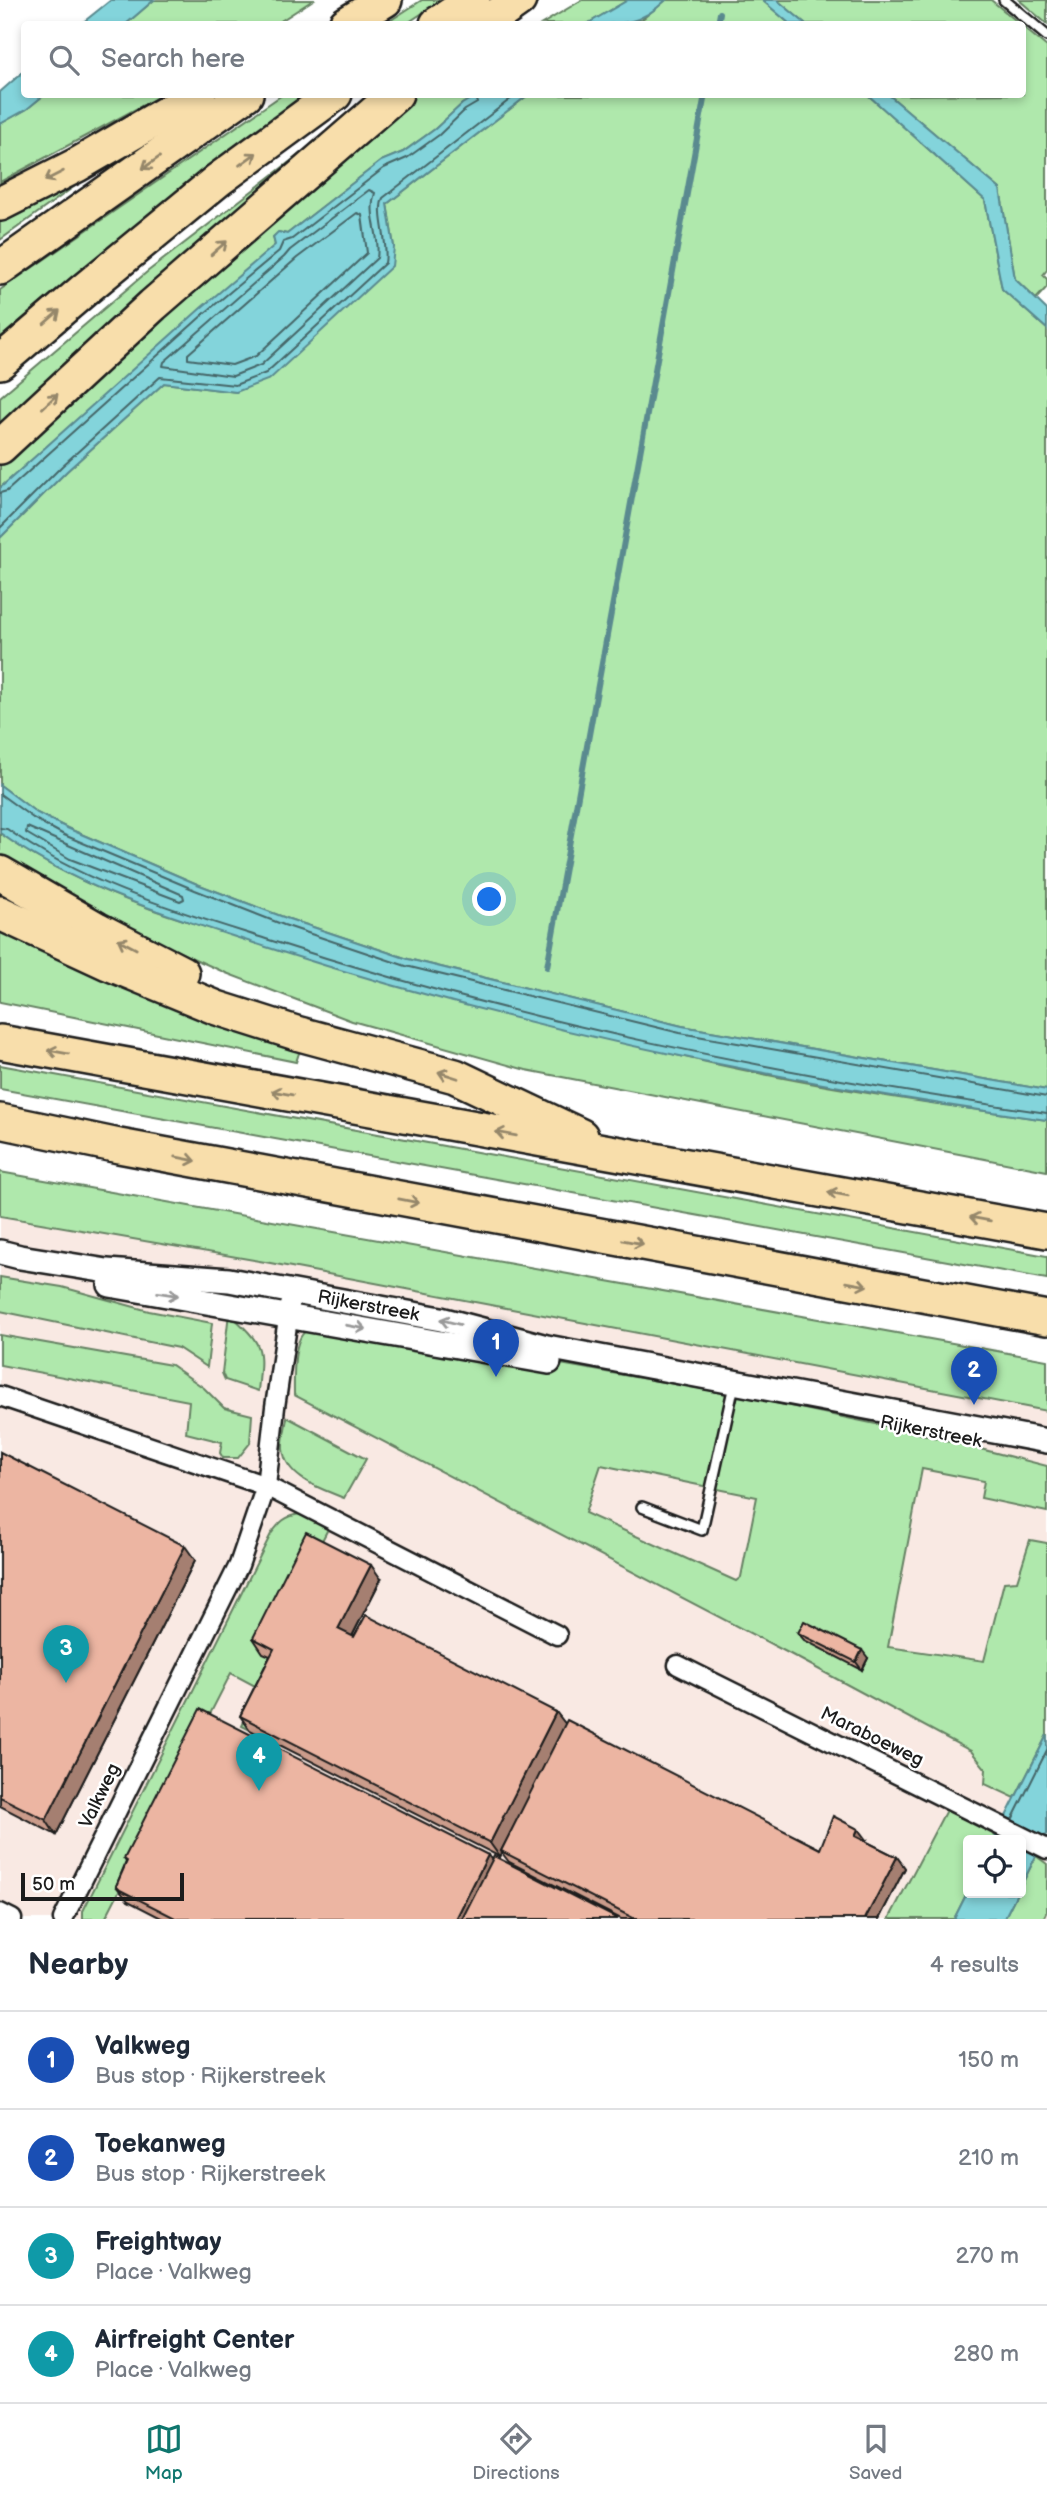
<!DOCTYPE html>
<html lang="en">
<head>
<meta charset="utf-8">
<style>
	:root { --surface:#fff; --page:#f2f2f3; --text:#1f2937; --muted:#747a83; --line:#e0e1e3; --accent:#0f766e }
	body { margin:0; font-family:"Balsamiq Sans",sans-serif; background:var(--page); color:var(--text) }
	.controls { position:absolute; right:21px; bottom:21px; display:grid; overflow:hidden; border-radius:7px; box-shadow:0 4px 10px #0003 }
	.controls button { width:63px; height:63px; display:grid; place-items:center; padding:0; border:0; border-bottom:2px solid var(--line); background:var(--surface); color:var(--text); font:35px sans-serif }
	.scale { position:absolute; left:21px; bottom:18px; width:163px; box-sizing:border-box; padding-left:7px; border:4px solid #1c1c1c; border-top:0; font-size:19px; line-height:24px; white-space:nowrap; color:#1c1c1c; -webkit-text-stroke:5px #fff; paint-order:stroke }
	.you { position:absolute; left:490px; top:900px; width:24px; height:24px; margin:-18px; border:5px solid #fff; border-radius:50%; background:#1a73e8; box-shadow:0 0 0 10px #1a73e833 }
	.badge { display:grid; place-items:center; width:46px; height:46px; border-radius:50%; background:var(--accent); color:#fff; font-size:23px; font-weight:700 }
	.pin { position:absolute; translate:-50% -58px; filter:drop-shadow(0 2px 4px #0008) }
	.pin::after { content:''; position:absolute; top:37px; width:24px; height:21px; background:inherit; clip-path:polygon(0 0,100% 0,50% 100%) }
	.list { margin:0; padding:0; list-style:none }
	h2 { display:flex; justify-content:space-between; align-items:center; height:91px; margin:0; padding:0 28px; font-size:30px }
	h2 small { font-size:23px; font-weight:400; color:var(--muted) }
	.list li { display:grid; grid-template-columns:46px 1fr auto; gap:21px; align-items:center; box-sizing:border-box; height:98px; padding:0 28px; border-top:2px solid var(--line) }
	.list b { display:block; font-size:26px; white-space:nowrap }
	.list p { margin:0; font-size:23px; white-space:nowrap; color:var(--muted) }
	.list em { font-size:23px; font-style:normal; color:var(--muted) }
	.icon { flex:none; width:38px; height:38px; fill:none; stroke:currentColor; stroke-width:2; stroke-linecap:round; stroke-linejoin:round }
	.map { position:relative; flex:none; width:1047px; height:1919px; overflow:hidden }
	.search { position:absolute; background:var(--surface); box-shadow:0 4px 10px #0003; left:21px; right:21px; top:21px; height:77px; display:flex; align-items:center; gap:18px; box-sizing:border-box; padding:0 24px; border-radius:7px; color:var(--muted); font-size:26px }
	.sheet { height:483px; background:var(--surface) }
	nav { display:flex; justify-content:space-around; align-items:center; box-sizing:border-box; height:98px; border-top:2px solid var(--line); background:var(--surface); font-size:19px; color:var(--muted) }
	nav a { display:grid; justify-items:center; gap:4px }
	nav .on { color:var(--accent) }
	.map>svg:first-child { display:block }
	.built { fill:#f9e9e3; fill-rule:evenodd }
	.green { fill:#afe8ac; stroke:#668264; stroke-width:2; fill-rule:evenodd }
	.water { fill:#83d4db; stroke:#5a8a8f; stroke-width:2 }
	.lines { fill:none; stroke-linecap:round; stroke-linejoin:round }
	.shore { stroke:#456668; stroke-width:2 }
	.stream { stroke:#5a8a8f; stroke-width:6 }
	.service-casing { stroke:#1c1c1c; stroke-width:14 }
	.minor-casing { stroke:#1c1c1c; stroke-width:23 }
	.tertiary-casing { stroke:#1c1c1c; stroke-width:28 }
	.motorway-casing { stroke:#1c1c1c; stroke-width:38 }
	.service { stroke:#fff; stroke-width:9 }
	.minor { stroke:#fff; stroke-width:18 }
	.tertiary { stroke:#fff; stroke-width:23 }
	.motorway { stroke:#f8deab; stroke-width:33 }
	.wall { fill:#cb9c8b; stroke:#1c1c1c; stroke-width:2 }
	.shaded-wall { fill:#a57f71; stroke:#1c1c1c; stroke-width:2 }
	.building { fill:#ecb5a2; stroke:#1c1c1c; stroke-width:2 }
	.oneway { stroke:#95876b }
	.oneway2 { stroke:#999 }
	.labels { text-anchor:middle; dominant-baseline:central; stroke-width:5; stroke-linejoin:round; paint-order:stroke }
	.street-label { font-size:19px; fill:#1c1c1c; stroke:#fff }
</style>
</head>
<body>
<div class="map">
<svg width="1047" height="1919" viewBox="0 0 1047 1919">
	<rect width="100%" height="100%" fill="#fff"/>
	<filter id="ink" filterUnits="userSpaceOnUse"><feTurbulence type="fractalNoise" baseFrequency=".0143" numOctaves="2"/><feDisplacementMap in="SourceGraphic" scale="14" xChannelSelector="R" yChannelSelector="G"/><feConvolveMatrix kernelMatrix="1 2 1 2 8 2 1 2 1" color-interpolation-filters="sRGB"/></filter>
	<g filter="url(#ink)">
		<path class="built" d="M 0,1199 L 1047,1389 L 1047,1919 L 0,1919 ZM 968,1840 L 1021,1840 L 1021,1893 L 968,1893 Z"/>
		<g class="green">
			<path d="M 154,0 L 313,0 L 276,24 L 126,24 Z"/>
			<path d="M 422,0 L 442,0 L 406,24 L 385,24 Z"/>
			<path d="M 582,0 L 628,0 L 587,24 L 542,24 Z"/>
			<path d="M 666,0 L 762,0 L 790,24 L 621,24 L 641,20 Z"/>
			<path d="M 777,0 L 991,0 L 1020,24 L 806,24 Z"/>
			<path d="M 1019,0 L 1047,0 L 1047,24 Z"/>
			<path d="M 1023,27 L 1047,47 L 1047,270 L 1043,275 L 1047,279 L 1047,287 L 1036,299 L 1015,279 L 1000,189 L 889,95 L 1023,94 Z"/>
			<path d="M 44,95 L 162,95 L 0,182 L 0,124 L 27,109 Z"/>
			<path d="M 282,95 L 306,95 C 202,173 99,253 0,338 L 0,290 Z"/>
			<path d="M 411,95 L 477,95 L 462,104 L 435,129 L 403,152 L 381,161 L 287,234 L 279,232 L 273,237 L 275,245 L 0,488 L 0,456 Z"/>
			<path d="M 528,95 L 868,95 L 985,200 L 1002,289 L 1047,329 L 1047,1090 L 682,1026 L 408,959 L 286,918 L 197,884 L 67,828 L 37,813 L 0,785 L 0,538 L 67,471 L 164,383 L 236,392 L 394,247 L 387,204 Z"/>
			<path d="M 353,113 L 0,437 L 0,397 L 147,272 Z"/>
			<path d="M 114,158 L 0,240 L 0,212 Z"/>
			<path d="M 0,833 C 104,909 250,939 373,973 C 470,999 566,1028 664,1052 C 789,1083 919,1102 1047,1120 L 1047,1171 L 526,1070 L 352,1021 L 226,973 L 110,921 L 0,864 Z"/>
			<path d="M 0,926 L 300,1050 L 296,1062 L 0,1002 Z"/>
			<path d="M 0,1065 L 1047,1256 L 1047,1279 L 0,1089 Z"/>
			<path d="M 0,1172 L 1047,1360 L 1047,1411 L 265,1262 L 0,1216 Z"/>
			<path d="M 0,1277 L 62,1287 L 149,1311 L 212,1323 L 207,1367 L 178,1348 L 0,1311 Z"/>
			<path d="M 229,1313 C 263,1345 263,1345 258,1391 L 225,1380 L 222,1373 Z"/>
			<path d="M 338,1325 L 732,1394 L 914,1432 L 1047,1466 L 1047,1512 L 981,1498 L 984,1481 L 922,1469 L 888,1647 L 984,1661 L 1004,1582 L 1017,1581 L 1030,1540 L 1047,1543 L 1047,1735 L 1015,1798 L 985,1784 L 986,1769 L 971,1751 L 792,1655 L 294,1395 C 294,1380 292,1340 306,1331 C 313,1326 329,1327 338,1325 ZM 601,1465 L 757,1497 L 741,1577 L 736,1581 L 585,1513 Z"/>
			<path d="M 0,1335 L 171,1365 L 204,1388 L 224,1408 L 252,1415 L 250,1443 L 238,1458 L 223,1458 L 220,1453 L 222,1442 L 186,1433 L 189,1401 L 0,1365 Z"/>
			<path d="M 287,1417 L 366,1459 L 344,1498 C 322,1489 286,1479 283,1449 C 282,1439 286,1427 287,1417 Z"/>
			<path d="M 300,1514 L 330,1525 L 268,1646 L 288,1656 L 250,1730 L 242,1726 L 259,1688 L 231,1673 L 105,1919 L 83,1919 L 83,1911 L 271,1534 C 280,1522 285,1516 300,1514 Z"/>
			<path d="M 946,1810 L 997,1836 L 994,1840 L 968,1840 L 968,1891 L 954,1919 L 889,1919 Z"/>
			<path d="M 1036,1856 L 1047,1864 L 1047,1911 L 1043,1919 L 1004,1919 L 1017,1893 L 1021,1893 L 1021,1886 Z"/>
		</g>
		<g class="water">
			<path d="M 111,0 L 154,0 L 126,24 L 81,24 Z"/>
			<path d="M 628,0 L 666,0 C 640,25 621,25 587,24 Z"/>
			<path d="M 762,0 L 777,0 L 806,24 L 790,24 Z"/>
			<path d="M 24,71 L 24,94 L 44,95 L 27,109 L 0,124 L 0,92 Z"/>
			<path d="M 477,95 L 528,95 L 387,204 L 394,247 L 392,266 L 270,379 L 236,392 L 164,383 L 67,471 L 0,538 L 0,488 L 201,308 L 275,245 L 273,237 L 278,232 L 287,234 L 381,161 L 403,152 L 435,129 L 462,104 Z"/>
			<path d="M 868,95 L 889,95 L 1000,189 L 1015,279 L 1047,310 L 1047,329 L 1002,289 L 985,200 Z"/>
			<path d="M 0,785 L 37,813 L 67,828 L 197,884 L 286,918 L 408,959 L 682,1026 L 1047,1090 L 1047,1120 C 783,1083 520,1029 266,947 C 175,917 78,890 0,833 Z"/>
			<path d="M 1047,1735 L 1047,1834 L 1021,1886 L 1021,1840 L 994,1840 Z"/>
			<path d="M 968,1891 L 968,1893 L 1017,1893 L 1004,1919 L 954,1919 Z"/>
		</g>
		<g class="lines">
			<g class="shore">
				<path d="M 369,190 L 375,193 C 367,214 381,236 377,258 L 261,365 L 233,376 L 163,366 L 164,362 L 284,257 L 290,250 Z"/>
				<path d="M 357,213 L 362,215 L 367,253 L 256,356 L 232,365 L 188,359 L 188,354 L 297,258 Z"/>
				<path d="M 0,493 L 7,491 L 205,313 L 279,251 L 283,242 L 292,239 L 384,168 L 407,158 L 439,135 L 465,110 L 477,103 L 479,94"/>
				<path d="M 0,528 L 62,466 L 160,377 L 235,385 L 266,373 L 385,263 C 389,243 376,214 383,198 L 517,94"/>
				<path d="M 0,794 L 33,818 L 64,835 L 195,890 L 284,925 L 406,966 L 680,1033 L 1047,1097"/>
				<path d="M 27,827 L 183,895 L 184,899 L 180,901 L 70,859 L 26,833 Z"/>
				<path d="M 0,828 L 7,829 C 83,884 177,911 266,939 C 520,1022 783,1075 1047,1113"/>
				<path d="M 1012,1820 L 1047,1750"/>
			</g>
			<g class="stream">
				<path d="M 718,24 L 720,13"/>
				<path d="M 547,967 L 705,94"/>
			</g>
			<g class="service-casing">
				<g id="service">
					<path d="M 1004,0 L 1047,36"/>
					<path d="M 642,1507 L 702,1530 L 732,1394"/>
				</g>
			</g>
			<g class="minor-casing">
				<g id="minor">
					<path d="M 0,1396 L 266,1486 L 557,1635"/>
					<path d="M 678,1665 L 1047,1849"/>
					<path d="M 0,1913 L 12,1919"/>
					<path d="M 63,1919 L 239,1565 L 266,1486 L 275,1407 L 290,1305"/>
				</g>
			</g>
			<g class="tertiary-casing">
				<g id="tertiary">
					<path id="s1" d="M 0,1252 L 20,1257 L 107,1271 L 229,1280 L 441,1319 L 547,1347 L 1047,1441"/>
					<path d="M 110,1285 L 549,1362"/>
				</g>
			</g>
			<g class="motorway-casing">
				<g id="motorway">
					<path d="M 346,24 L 385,0"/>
					<path d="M 437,24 L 473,0"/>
					<path d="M 485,24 L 519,0"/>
					<path d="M 0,204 L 77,165 L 199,94"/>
					<path d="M 0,268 L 246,94"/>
					<path d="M 0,362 L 84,290 L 218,180 L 335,94"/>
					<path d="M 0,447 L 153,305 L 396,94"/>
					<path d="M 0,873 L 97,929 L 182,973"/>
					<path d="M 0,913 L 108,963 L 217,1008 L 296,1033 L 455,1076 L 581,1136"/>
					<path d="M 0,1042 L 1047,1231"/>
					<path d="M 0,1121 L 119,1146 L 1047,1318"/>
				</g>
			</g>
			<use href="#service" class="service"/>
			<use href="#minor" class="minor"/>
			<use href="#tertiary" class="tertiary"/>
			<use href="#motorway" class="motorway"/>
		</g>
		<g class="wall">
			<path d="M 0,1452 L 195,1560 L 56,1835 L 0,1806 Z"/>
			<path d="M 381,1579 L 352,1636 L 556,1712 L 565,1724 L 820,1849 L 866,1840 L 865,1841 L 897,1857 L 905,1868 L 879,1919 L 621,1919 L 509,1862 L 502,1853 L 500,1857 L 250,1730 L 240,1716 L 270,1656 L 263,1653 L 253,1638 Z"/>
			<path d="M 798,1633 L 868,1658 L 862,1670 L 804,1640 Z"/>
			<path d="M 124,1859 L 492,1861 L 618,1919 L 163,1919 L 128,1901 L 116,1886 L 126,1862 Z"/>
		</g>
		<g class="shaded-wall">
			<path d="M 185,1546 L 195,1560 L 56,1835 L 46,1820 Z"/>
			<path d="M 371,1565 L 381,1579 L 348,1644 L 338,1629 Z"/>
			<path d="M 862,1650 L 868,1658 L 862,1670 L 856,1662 Z"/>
			<path d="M 556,1712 L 567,1726 L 501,1851 L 502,1853 L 500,1857 L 490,1843 Z"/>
			<path d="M 858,1829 L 866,1840 L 863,1847 L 855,1836 Z"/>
			<path d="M 488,1855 L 496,1866 L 469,1919 L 456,1919 Z"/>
			<path d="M 897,1857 L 905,1868 L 879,1919 L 865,1919 Z"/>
		</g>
		<g class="building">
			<path d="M 0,1452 L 185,1546 L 46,1820 L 0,1797 Z"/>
			<path d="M 306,1532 L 371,1565 L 338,1629 L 354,1637 L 366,1615 L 556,1712 L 490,1843 L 240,1716 L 274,1649 L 253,1638 Z"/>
			<path d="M 804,1621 L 862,1650 L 856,1662 L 798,1633 Z"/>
			<path d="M 200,1709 L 488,1855 L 456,1919 L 177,1919 L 120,1890 L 116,1886 L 127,1861 L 124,1859 Z"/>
			<path d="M 567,1720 L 820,1849 L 833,1816 L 858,1829 L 855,1836 L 897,1857 L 865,1919 L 635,1919 L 501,1851 Z"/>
			<path d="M 494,1856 L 618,1919 L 462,1919 Z"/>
		</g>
		<defs><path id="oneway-shaft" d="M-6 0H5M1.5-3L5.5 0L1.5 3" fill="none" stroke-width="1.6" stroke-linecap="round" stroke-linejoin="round" transform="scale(1.75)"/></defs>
		<g class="oneway">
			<use href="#oneway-shaft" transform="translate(248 159) rotate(-36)"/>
			<use href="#oneway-shaft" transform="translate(151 163) rotate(145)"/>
			<use href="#oneway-shaft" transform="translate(54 176) rotate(153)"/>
			<use href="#oneway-shaft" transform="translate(219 248) rotate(-41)"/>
			<use href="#oneway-shaft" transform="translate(52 317) rotate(-41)"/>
			<use href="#oneway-shaft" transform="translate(50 401) rotate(-43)"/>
			<use href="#oneway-shaft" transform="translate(127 944) rotate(-152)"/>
			<use href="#oneway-shaft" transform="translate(58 1052) rotate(-170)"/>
			<use href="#oneway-shaft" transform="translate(448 1075) rotate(-162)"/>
			<use href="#oneway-shaft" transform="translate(282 1093) rotate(-170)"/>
			<use href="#oneway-shaft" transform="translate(506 1134) rotate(-170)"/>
			<use href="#oneway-shaft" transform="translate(186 1159) rotate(11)"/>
			<use href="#oneway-shaft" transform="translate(838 1194) rotate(-170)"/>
			<use href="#oneway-shaft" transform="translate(409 1201) rotate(11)"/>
			<use href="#oneway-shaft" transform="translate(980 1219) rotate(-170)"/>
			<use href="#oneway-shaft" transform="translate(633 1242) rotate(10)"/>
			<use href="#oneway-shaft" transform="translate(857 1284) rotate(10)"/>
		</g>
		<g class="oneway2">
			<use href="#oneway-shaft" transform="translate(168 1294) rotate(9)"/>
			<use href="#oneway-shaft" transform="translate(450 1322) rotate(-165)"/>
			<use href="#oneway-shaft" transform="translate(356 1327) rotate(10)"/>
		</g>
	</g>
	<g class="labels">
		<g class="street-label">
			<text stroke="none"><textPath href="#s1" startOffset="373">Rijkerstreek</textPath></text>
			<text transform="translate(931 1432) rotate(11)">Rijkerstreek</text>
			<text transform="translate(872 1737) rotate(26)">Maraboeweg</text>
			<text transform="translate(100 1796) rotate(-64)">Valkweg</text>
		</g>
	</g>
</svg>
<div class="controls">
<button><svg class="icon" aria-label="locate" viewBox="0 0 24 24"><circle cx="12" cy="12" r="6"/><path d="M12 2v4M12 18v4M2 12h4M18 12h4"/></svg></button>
</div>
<div class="scale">50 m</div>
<div class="you"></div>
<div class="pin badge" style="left:496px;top:1377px;background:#1a4fb4">1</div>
<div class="pin badge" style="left:974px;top:1405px;background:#1a4fb4">2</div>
<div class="pin badge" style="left:66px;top:1683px;background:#0f9aa8">3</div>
<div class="pin badge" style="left:259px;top:1791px;background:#0f9aa8">4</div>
<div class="search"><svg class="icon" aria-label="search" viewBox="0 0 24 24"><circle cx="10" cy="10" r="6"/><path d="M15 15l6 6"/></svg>Search here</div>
</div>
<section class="sheet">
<h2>Nearby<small>4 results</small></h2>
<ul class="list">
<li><span class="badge" style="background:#1a4fb4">1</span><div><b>Valkweg</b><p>Bus stop · Rijkerstreek</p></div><em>150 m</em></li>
<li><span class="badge" style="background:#1a4fb4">2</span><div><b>Toekanweg</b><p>Bus stop · Rijkerstreek</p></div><em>210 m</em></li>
<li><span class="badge" style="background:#0f9aa8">3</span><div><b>Freightway</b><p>Place · Valkweg</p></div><em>270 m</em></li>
<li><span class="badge" style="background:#0f9aa8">4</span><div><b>Airfreight Center</b><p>Place · Valkweg</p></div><em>280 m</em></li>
</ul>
</section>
<nav>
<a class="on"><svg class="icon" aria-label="map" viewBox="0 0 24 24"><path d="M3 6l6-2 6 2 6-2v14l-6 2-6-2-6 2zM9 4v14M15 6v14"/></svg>Map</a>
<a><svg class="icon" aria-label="directions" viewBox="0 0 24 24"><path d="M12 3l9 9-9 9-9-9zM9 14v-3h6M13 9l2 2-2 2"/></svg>Directions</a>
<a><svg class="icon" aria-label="saved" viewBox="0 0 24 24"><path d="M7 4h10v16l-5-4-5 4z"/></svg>Saved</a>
</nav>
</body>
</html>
